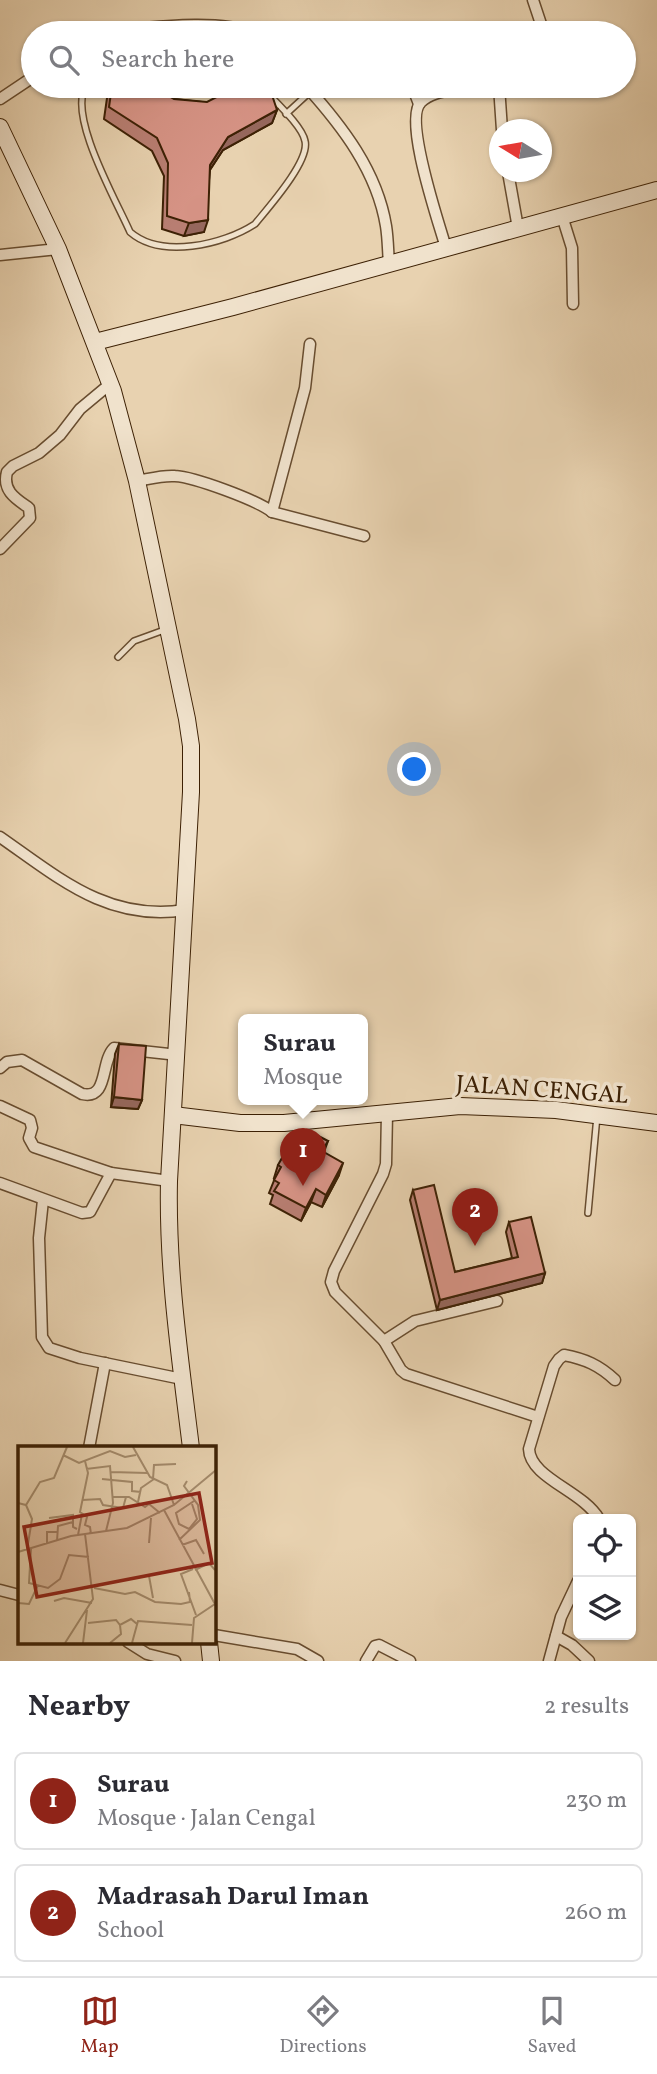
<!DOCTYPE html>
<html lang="en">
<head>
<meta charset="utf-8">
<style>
	:root { --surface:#fff; --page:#f2f2f3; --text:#2b2b33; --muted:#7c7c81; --line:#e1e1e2; --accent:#8f2418 }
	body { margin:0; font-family:Vollkorn,serif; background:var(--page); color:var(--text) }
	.controls { position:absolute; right:21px; bottom:21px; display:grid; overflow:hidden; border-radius:10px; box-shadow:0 2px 5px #0004 }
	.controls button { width:63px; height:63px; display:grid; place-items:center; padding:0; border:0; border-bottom:2px solid var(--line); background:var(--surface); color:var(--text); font:35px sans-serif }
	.compass { position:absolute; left:489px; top:119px; width:63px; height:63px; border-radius:50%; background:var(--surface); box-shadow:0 2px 5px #0004; rotate:281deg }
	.you { position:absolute; left:415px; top:770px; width:24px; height:24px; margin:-18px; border:5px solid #fff; border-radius:50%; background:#1a73e8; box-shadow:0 0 0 10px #1a73e833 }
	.badge { display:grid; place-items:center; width:46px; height:46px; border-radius:50%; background:var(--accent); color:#fff; font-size:23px; font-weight:700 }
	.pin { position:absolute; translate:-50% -58px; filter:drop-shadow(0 2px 4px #0008) }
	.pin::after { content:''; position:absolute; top:37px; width:24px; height:21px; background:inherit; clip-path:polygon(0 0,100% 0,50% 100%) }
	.popup { position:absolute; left:238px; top:1014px; width:130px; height:91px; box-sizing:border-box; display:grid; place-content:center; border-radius:10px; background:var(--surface); filter:drop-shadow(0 2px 5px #0005); font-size:23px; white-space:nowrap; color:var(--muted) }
	.popup b { font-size:26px; color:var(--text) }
	.popup::after { content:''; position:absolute; left:50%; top:100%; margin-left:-14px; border:14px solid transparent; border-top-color:var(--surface) }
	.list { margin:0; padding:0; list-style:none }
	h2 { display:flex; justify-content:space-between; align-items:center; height:91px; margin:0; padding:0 28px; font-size:30px }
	h2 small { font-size:23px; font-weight:400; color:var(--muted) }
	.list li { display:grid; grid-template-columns:46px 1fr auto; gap:21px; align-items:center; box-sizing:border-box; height:98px; margin:0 14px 14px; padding:0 14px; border:2px solid var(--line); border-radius:10px }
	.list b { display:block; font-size:26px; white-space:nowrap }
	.list p { margin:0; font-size:23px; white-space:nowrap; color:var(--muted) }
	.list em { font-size:23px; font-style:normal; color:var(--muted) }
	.icon { flex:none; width:38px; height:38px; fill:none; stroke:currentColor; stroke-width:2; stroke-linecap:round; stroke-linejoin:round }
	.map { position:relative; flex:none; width:657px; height:1661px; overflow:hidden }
	.search { position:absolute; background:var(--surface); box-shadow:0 2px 5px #0004; left:21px; right:21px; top:21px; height:77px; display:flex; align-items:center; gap:18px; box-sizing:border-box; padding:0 24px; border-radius:38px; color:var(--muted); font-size:26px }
	.sheet { height:315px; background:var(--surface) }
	nav { display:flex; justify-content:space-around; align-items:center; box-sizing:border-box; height:98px; border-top:2px solid var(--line); background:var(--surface); font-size:19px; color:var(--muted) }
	nav a { display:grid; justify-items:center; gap:4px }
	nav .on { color:var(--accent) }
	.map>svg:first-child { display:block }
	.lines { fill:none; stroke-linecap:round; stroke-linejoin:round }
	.lane-casing { stroke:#684d30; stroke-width:8 }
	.street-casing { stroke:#684d30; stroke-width:13 }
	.secondary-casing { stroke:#3d2105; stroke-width:18 }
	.lane { stroke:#f0e2cc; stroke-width:5 }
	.street { stroke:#f0e2cc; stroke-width:10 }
	.secondary { stroke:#f0e2cc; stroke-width:16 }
	.wall { fill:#b87e72; stroke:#3d2105; stroke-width:2 }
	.shaded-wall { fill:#96675d; stroke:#3d2105; stroke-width:2 }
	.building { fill:#d69385; stroke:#3d2105; stroke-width:2 }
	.labels { text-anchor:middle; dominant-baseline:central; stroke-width:7; stroke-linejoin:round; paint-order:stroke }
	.street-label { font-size:24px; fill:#3d2105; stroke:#f0e2cc }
	.inset-road { fill:none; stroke:#a48b6c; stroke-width:2 }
	.view { fill:#8f2418; fill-opacity:0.15; stroke:#8f2418; stroke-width:3.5 }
	.inset-edge { fill:none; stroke:#3d2105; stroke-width:3.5 }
</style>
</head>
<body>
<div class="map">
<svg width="657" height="1661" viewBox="0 0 657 1661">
	<rect width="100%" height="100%" fill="#e8d2b0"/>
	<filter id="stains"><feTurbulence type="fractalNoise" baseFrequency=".00286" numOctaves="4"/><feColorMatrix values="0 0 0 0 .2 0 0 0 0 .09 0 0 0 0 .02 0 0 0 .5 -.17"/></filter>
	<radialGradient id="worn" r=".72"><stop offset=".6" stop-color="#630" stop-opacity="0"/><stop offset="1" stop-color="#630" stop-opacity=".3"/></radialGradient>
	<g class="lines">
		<g class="lane-casing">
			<g id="lane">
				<path d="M 86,86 C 67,115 117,202 130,232 C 161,259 223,245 255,224 C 268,208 310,161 305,141 C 302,125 272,99 261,86"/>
				<path d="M 286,114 L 311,91"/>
				<path d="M 118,657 L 134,641 L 167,629"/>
				<path d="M 588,1213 L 597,1116"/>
			</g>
		</g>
		<g class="street-casing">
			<g id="street">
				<path d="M 533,0 L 544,33"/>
				<path d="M 99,33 L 109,31 C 148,28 218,18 253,33"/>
				<path d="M 306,86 C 342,126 377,171 386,226 C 388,238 388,252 389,264"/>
				<path d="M 412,86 L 419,104"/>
				<path d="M 499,86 L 502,130"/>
				<path d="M 0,99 L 33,77"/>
				<path d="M 508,172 L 518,228"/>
				<path d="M 562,216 L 572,248 L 573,304"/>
				<path d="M 446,248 C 439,223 403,119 421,102 C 431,92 452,90 466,86"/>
				<path d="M 0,255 L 58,249"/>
				<path d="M 137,481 C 149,479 162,475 175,476 C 194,477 257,500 272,512 L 364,536"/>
				<path d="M 272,512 L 305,388 L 310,344"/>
				<path d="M 0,549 L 30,518 L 29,508 C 16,499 2,491 7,472 L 13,466 L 39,453 L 60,435 L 80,409 L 110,384"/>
				<path d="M 0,837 C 59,878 108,922 185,910"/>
				<path d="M 0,1068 L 7,1062 L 22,1060 L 82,1094 C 109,1100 100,1062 114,1048 L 178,1055"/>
				<path d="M 0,1106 L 30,1120 L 32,1128 L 29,1138 L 34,1147 L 111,1173 L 169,1181"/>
				<path d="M 387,1113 L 386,1164 L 383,1174 L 334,1271 L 331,1282 L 335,1292 L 384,1341 L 401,1370 L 406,1374 L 538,1417"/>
				<path d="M 0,1183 L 82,1213 L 90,1212 L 111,1173"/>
				<path d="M 43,1200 L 39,1238 L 42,1337 L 49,1348 L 80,1358 L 182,1379"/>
				<path d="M 384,1341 L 415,1321 L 497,1301"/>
				<path d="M 89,1448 L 105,1363"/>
				<path d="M 599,1519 C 583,1491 530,1478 529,1449 L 554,1366 L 559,1359 L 564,1355 C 585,1359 599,1365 615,1380"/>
				<path d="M 0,1590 L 19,1595"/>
				<path d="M 214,1635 L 297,1649 L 318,1661"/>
				<path d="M 556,1636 L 572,1645 L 589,1661"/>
				<path d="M 128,1642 L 147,1654 L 175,1661"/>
				<path d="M 366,1661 L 375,1646 L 379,1645 L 410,1661"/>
				<path d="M 549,1661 L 561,1617 L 578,1581"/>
			</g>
		</g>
		<g class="secondary-casing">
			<g id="secondary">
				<path d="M 0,127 L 58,249 L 113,391 L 137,481 L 187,719 L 191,746 L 191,792 L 169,1181 C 167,1270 180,1358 191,1448"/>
				<path d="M 95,342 L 233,307 L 657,190"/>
				<path d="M 173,1115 L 240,1123 L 284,1123 L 460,1106 L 556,1110 L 657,1123"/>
				<path d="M 209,1642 L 211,1661"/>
			</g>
		</g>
		<use href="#lane" class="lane"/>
		<use href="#street" class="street"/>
		<use href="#secondary" class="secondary"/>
	</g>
	<g class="wall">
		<path d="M 112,86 L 174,99 L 277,110 L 272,123 L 223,150 L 210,170 L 204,232 L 184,236 L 162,229 L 164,176 L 152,151 L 104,119 L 107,98 Z"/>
		<path d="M 119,1044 L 142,1100 L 138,1109 L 111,1107 L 115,1054 Z"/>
		<path d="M 301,1141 L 328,1141 L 324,1152 L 339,1175 L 322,1207 L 311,1202 L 301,1221 L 270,1204 L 273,1195 L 269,1193 L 275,1178 L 274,1178 L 278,1165 L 285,1160 Z"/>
		<path d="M 413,1190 L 455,1272 L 512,1258 L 506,1232 L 509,1222 L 545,1273 L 542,1283 L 437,1310 L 410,1200 Z"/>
	</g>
	<g class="shaded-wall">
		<path d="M 277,110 L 272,123 L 223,150 L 205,177 L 210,165 L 228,137 Z"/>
		<path d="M 208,220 L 204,232 L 184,236 L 189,223 Z"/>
		<path d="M 114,1097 L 142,1100 L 138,1109 L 111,1107 Z"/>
		<path d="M 343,1163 L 339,1175 L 322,1207 L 326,1195 Z"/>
		<path d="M 316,1189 L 311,1202 L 301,1221 L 306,1208 Z"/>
		<path d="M 545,1273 L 542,1283 L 437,1310 L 440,1300 Z"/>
	</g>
	<g class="building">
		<path d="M 112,86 L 152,86 L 174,99 L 207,102 L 238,86 L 266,86 L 270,89 L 277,110 L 228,137 L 210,165 L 208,220 L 189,223 L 167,216 L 168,163 L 157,138 L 109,107 Z"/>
		<path d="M 119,1044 L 146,1046 L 142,1100 L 114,1097 Z"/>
		<path d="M 307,1130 L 328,1141 L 322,1151 L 343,1163 L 326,1195 L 316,1189 L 306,1208 L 274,1191 L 279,1183 L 274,1180 L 281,1167 L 278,1165 L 282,1158 L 285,1160 L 297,1138 L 301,1141 Z"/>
		<path d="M 434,1185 L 455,1272 L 518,1257 L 509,1222 L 531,1217 L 545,1273 L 440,1300 L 413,1190 Z"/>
	</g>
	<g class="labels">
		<g class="street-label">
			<text transform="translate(542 1091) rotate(4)">JALAN CENGAL</text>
		</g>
	</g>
	<g transform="translate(18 1446)">
		<rect width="198" height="198" fill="#e8d2b0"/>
		<path class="inset-road" d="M 115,1 L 132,31 L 149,39 L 156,59M 45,9 L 61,17 L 92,5 L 107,11 L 118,9M 67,15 L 70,27 L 62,66 L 69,71 L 67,79 L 72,81 L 73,88M 68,23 L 92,20 L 95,57 L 88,85M 93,26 L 129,27M 84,33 L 114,36 L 114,45 L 123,46M 135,33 L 136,19 L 158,18M 94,51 L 111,51 L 127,61 L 131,58 L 142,67M 64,54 L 82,53 L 85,59 L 105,62 L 108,51M 120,56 L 123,42 L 136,33M 0,57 L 8,59 L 22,36 L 36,32 L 49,1M 174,58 L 179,73 L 171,83 L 161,78 L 158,67 L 176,55M 8,59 L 14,73 L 9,104M 146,64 L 198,160M 31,72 L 55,69 L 55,81 L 59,83M 60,89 L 64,68M 161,94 L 182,74 L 180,59 L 166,40 L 169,35M 39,95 L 40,80 L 55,76M 131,97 L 133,72M 29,98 L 29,86 L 39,86M 164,99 L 178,94 L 186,108M 13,103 L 11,137 L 30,142 L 42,133 L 51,109 L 71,111M 0,106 L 53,90 L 109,82 L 156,59 L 198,24M 175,123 L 163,128 L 178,169M 177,124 L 191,117 L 197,124M 131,130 L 135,152M 76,142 L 107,148 L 117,146 L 137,156 L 163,158 L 172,156 L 171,146M 36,155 L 46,152 L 74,157M 0,157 L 11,158 L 20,139M 70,177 L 98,174 L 102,179 L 113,173 L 119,178M 47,197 L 75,153 L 67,88M 65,197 L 69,164M 92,197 L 103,188 L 102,179M 114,197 L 120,175 L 174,179M 174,197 L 176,172 L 197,158"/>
		<path class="view" d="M 181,47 L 194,117 L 19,151 L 6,81 Z"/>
		<rect width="198" height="198" class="inset-edge"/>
	</g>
	<rect width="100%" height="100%" filter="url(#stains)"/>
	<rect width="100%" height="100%" fill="url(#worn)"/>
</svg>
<div class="controls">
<button><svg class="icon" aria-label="locate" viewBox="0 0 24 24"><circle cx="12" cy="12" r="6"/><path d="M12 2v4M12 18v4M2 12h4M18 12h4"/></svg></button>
<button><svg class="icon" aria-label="layers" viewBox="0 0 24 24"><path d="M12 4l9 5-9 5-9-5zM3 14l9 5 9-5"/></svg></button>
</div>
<svg class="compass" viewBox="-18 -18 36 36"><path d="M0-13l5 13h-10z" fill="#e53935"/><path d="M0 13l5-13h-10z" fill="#7c7c81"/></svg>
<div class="you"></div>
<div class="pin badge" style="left:303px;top:1186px">1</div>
<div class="popup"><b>Surau</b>Mosque</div>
<div class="pin badge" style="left:475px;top:1246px">2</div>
<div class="search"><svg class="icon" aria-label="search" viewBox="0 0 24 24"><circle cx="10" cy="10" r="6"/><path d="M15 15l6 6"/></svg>Search here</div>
</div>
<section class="sheet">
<h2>Nearby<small>2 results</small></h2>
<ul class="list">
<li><span class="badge">1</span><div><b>Surau</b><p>Mosque · Jalan Cengal</p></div><em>230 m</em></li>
<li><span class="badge">2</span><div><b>Madrasah Darul Iman</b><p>School</p></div><em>260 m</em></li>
</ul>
</section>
<nav>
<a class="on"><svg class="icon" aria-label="map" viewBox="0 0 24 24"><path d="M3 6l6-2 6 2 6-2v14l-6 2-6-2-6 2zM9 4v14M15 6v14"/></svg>Map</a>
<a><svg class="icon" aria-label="directions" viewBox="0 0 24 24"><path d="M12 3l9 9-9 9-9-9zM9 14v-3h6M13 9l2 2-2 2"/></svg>Directions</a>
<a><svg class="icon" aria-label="saved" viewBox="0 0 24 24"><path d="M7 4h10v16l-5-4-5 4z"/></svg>Saved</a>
</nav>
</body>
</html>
